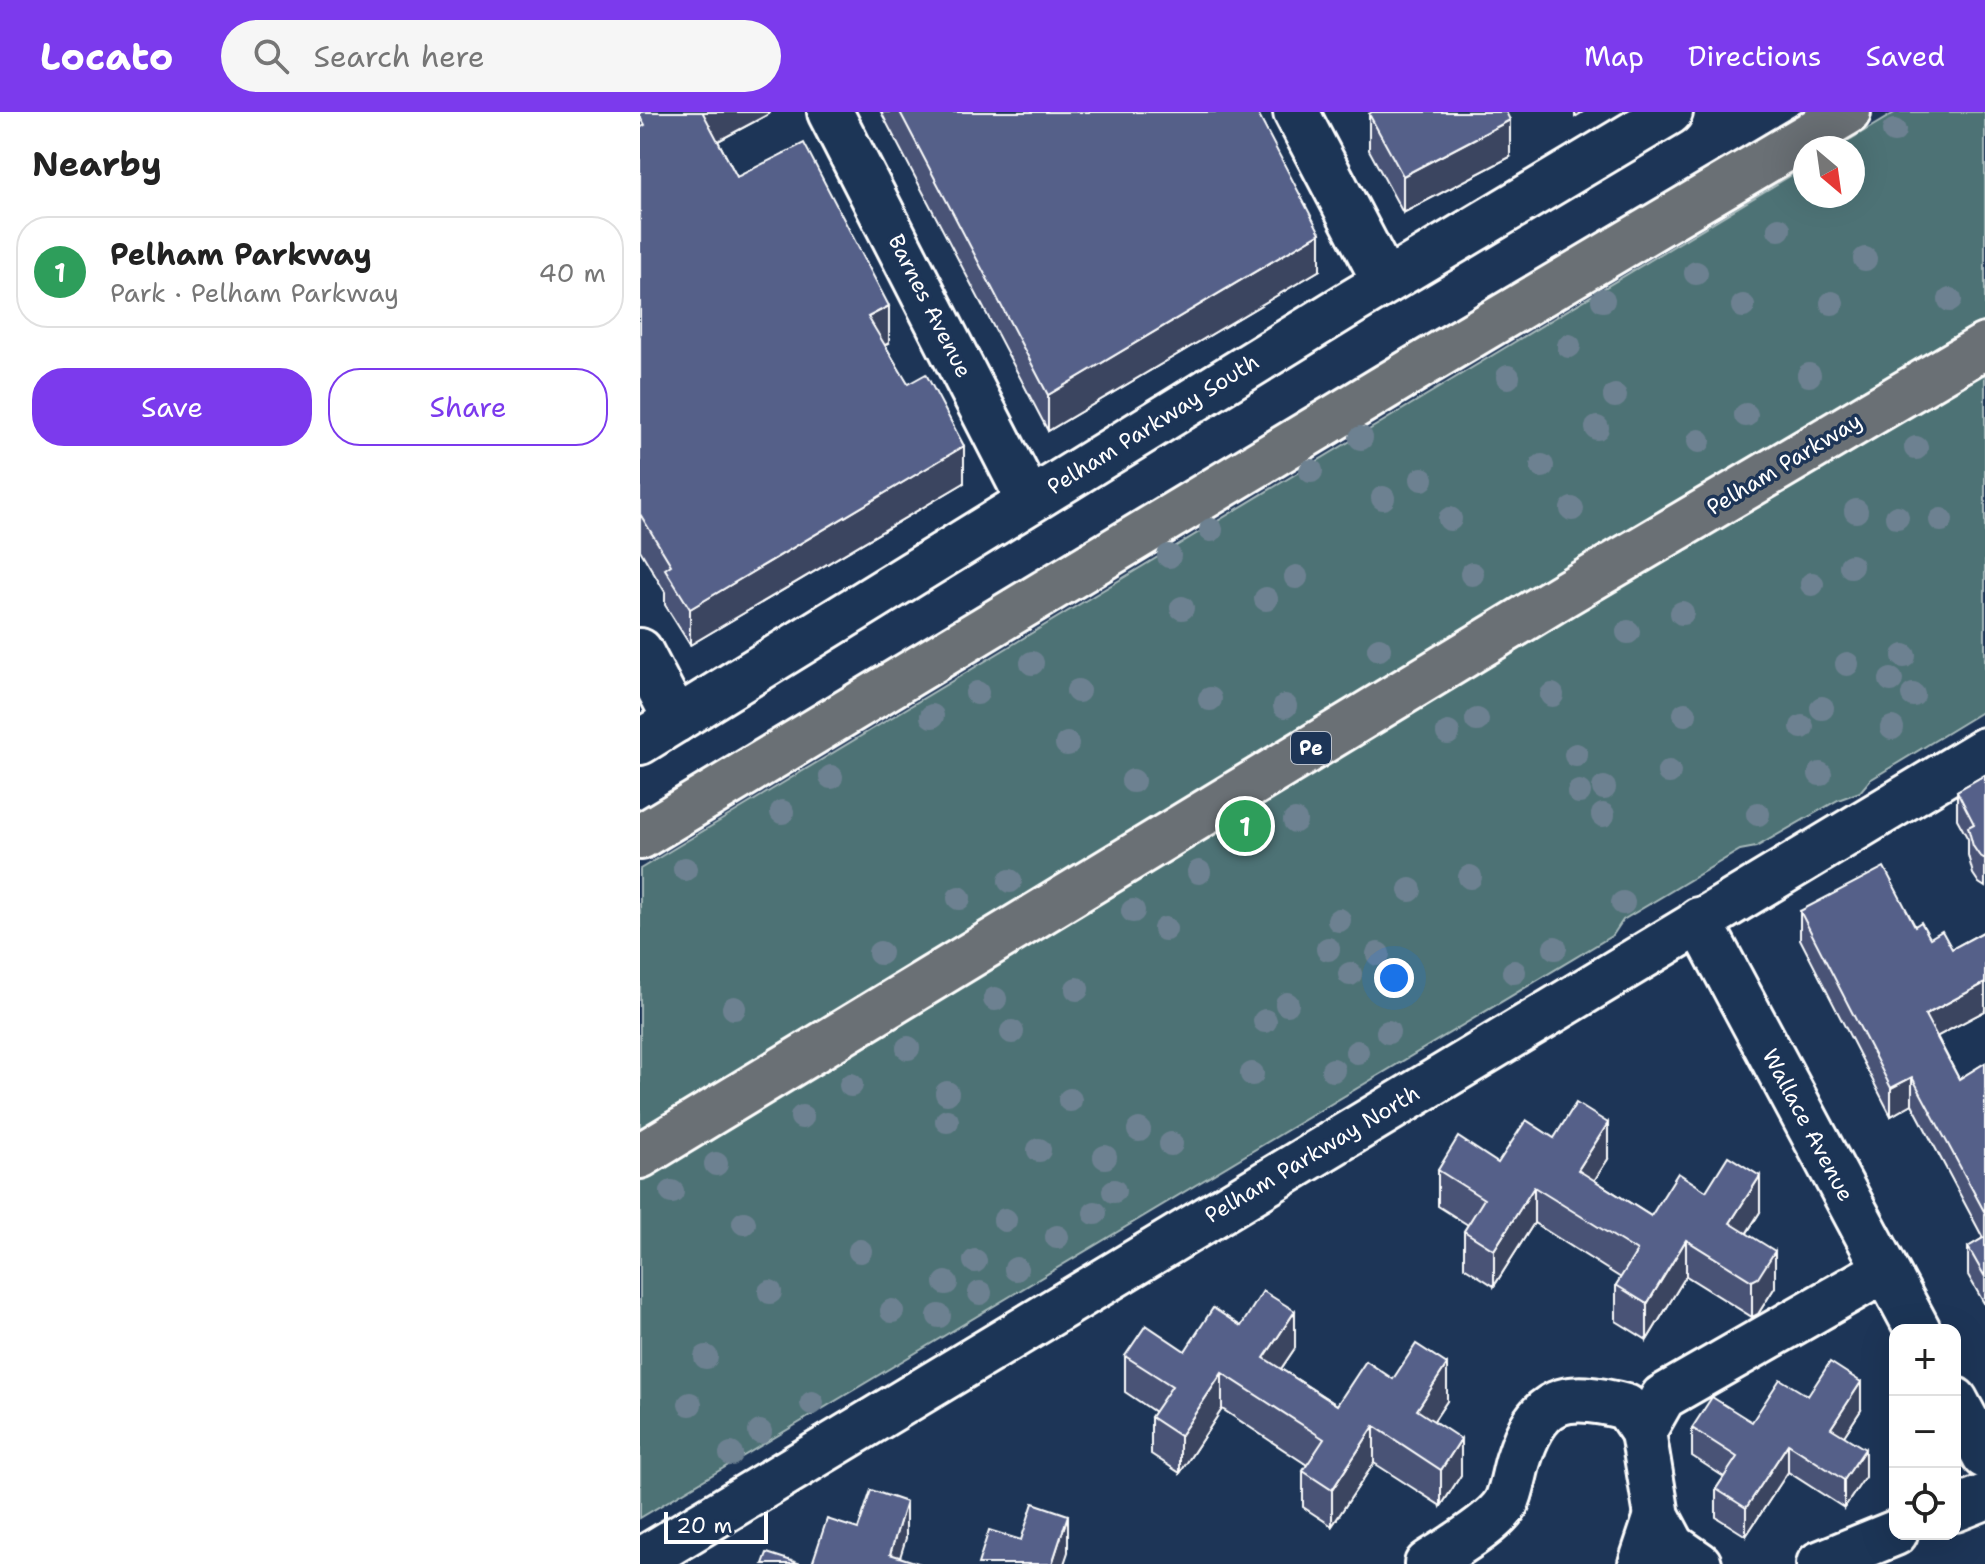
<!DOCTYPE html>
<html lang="en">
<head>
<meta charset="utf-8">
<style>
	:root { --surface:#fff; --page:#f6f6f6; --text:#222; --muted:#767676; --line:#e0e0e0; --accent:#7c3aed }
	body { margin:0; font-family:"Shantell Sans",sans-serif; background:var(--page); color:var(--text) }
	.controls { position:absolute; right:24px; bottom:24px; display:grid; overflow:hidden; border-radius:16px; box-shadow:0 8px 32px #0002 }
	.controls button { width:72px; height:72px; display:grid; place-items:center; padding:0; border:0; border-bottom:2px solid var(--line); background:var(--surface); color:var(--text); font:40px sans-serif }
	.compass { position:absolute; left:1153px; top:24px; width:72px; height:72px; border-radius:50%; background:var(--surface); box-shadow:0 8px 32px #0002; rotate:151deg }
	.scale { position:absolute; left:24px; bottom:20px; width:104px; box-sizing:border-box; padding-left:8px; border:4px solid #fff; border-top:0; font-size:22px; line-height:28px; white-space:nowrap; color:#fff; -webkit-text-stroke:6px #1d3557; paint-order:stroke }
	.you { position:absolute; left:754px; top:866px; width:28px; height:28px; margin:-20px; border:6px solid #fff; border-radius:50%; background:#1a73e8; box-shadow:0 0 0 12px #1a73e833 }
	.badge { display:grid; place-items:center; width:52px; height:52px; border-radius:50%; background:var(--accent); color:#fff; font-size:26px; font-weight:700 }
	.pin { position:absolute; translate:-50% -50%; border:4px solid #fff; box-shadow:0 2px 8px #0006 }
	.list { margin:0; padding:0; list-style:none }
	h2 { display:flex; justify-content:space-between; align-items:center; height:104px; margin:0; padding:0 32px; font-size:34px }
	h2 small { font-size:26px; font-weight:400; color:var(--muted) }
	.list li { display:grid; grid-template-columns:52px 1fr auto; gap:24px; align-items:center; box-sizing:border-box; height:112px; margin:0 16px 16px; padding:0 16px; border:2px solid var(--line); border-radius:32px }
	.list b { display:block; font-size:30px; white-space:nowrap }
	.list p { margin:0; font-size:26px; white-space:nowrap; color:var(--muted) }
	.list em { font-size:26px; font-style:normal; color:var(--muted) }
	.actions { display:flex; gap:16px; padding:24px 32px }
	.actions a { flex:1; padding:18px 0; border:2px solid var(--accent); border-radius:32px; text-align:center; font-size:28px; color:var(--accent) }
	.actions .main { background:var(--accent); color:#fff }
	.icon { flex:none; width:44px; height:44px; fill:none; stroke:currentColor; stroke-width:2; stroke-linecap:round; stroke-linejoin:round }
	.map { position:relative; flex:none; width:1345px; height:1452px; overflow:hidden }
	header { display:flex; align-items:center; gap:48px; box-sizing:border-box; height:112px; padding:0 40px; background:var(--accent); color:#fff }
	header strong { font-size:38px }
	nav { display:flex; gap:44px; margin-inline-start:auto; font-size:28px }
	.search { width:560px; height:72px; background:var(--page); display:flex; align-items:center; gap:20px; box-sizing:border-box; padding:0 28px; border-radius:44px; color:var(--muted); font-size:30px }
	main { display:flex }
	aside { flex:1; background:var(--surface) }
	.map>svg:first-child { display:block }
	.green { fill:#4d7274; stroke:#a6b8ba; stroke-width:2 }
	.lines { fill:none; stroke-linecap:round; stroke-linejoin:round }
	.minor-casing { stroke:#fff; stroke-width:50 }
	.major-casing { stroke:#fff; stroke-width:50 }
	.minor { stroke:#1d3557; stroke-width:44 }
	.major { stroke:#6a7074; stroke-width:44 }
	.tree { fill:#6d8191 }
	.wall { fill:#485376; stroke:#fff; stroke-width:2 }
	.shaded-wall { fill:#3b4460; stroke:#fff; stroke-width:2 }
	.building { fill:#546189; stroke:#fff; stroke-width:2 }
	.labels { text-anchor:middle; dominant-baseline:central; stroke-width:7; stroke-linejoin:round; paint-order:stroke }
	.shield { fill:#1d3557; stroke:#bbc2cd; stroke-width:2 }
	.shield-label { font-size:20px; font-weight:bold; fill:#fff }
	.street-label { font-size:22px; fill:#fff; stroke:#1d3557 }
</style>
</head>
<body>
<header>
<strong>Locato</strong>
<div class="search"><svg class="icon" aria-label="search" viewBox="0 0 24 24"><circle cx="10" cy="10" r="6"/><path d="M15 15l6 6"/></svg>Search here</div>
<nav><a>Map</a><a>Directions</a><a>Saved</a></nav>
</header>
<main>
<aside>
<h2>Nearby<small></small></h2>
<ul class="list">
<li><span class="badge" style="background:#2e9e5b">1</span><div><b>Pelham Parkway</b><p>Park · Pelham Parkway</p></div><em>40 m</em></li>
</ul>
<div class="actions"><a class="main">Save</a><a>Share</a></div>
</aside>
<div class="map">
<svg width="1345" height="1452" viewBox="0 0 1345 1452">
	<rect width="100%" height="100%" fill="#1d3557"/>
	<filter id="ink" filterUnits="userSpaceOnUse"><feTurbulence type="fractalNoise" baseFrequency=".0125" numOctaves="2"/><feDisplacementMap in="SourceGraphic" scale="16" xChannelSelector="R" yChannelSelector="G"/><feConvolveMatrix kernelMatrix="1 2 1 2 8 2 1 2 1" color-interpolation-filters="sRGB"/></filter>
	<g filter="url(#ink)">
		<path class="green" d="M 1256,0 L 1345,0 L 1345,598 L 1230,668 L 1220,680 L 1198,688 L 1116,735 L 1100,738 L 983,808 L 973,823 L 0,1406 L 0,757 L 1165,55 L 1165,84 L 1213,84 L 1213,36 L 1196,36 Z"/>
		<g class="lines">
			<g class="minor-casing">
				<g id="minor">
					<path d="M 190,0 L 389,388"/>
					<path d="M 656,0 L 745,170"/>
					<path d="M 0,539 L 36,608"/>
					<path d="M 0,630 L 714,189 L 1030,0"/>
					<path d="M 1059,808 L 1278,1218"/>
					<path d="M 1315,1288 L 1345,1344"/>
					<path d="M 1315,1397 L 1345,1385"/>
					<path d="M 0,1449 L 1345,638"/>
					<path d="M 787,1452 C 808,1438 854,1412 866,1391 C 872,1379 874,1362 878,1349 C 898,1284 925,1279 986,1295 L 1003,1320"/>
					<path d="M 1001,1452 L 1017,1404"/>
					<path d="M 1059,1452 L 1033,1434 L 1017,1404 L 1003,1320 L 1023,1285 L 1245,1158"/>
					<path d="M 1179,1452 L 1255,1421"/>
				</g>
			</g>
			<g class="major-casing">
				<g id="major">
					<path d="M 0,725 L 780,254 L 1208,0"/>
					<path d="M 0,1044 L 923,483 L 1345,234"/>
				</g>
			</g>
			<use href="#minor" class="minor"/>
			<use href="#major" class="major"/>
		</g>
		<g class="tree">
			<circle cx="1254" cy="19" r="12"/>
			<circle cx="1139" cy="117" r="12"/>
			<circle cx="1225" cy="147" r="12"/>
			<circle cx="1056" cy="161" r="12"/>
			<circle cx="963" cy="188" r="12"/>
			<circle cx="1310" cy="188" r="12"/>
			<circle cx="1192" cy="191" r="12"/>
			<circle cx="1103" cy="194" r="12"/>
			<circle cx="929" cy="234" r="12"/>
			<circle cx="1169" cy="263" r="12"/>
			<circle cx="868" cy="265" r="12"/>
			<circle cx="975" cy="284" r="12"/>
			<circle cx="1106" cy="303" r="12"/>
			<circle cx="957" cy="316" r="12"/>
			<circle cx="721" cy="326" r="12"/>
			<circle cx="1059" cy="329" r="12"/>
			<circle cx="1276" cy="336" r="12"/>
			<circle cx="902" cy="354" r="12"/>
			<circle cx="671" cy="359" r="12"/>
			<circle cx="782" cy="367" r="12"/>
			<circle cx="743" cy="386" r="12"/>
			<circle cx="932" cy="397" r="12"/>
			<circle cx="1216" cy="399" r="12"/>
			<circle cx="1257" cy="405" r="12"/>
			<circle cx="810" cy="407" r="12"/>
			<circle cx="1301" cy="408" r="12"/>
			<circle cx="571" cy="418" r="12"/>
			<circle cx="529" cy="444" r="12"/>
			<circle cx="1211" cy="454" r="12"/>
			<circle cx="832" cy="462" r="12"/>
			<circle cx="656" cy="465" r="12"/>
			<circle cx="1172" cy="472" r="12"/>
			<circle cx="626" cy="487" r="12"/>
			<circle cx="542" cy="496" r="12"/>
			<circle cx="1042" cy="501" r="12"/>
			<circle cx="988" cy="520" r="12"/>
			<circle cx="739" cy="537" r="12"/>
			<circle cx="1264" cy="544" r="12"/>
			<circle cx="392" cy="551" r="12"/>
			<circle cx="1207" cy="552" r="12"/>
			<circle cx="1251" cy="568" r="12"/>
			<circle cx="438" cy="579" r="12"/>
			<circle cx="337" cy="581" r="12"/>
			<circle cx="912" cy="583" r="12"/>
			<circle cx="1273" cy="583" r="12"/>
			<circle cx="570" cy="587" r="12"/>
			<circle cx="645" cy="594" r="12"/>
			<circle cx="1182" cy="596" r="12"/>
			<circle cx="1045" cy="602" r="12"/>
			<circle cx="292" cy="604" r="12"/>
			<circle cx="837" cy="608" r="12"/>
			<circle cx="1162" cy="615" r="12"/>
			<circle cx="1252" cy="616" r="12"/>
			<circle cx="808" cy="621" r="12"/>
			<circle cx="427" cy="632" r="12"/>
			<circle cx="936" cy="643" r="12"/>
			<circle cx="1029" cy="660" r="12"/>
			<circle cx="1180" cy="662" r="12"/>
			<circle cx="191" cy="665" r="12"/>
			<circle cx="493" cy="669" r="12"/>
			<circle cx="964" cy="676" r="12"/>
			<circle cx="939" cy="680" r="12"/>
			<circle cx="142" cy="700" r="12"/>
			<circle cx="1118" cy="702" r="12"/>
			<circle cx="963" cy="703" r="12"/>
			<circle cx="655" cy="709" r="12"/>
			<circle cx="45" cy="757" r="12"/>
			<circle cx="559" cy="760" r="12"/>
			<circle cx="830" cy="765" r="12"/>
			<circle cx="370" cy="769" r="12"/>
			<circle cx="770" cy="778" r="12"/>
			<circle cx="319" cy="786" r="12"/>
			<circle cx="983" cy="791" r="12"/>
			<circle cx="493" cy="799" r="12"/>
			<circle cx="699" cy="808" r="12"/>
			<circle cx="525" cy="817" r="12"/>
			<circle cx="915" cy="836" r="12"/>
			<circle cx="688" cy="837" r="12"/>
			<circle cx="240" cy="841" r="12"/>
			<circle cx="738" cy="842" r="12"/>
			<circle cx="874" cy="860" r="12"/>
			<circle cx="710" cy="862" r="12"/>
			<circle cx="437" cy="877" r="12"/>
			<circle cx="355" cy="887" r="12"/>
			<circle cx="647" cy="892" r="12"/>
			<circle cx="94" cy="896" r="12"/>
			<circle cx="625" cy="909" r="12"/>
			<circle cx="372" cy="920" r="12"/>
			<circle cx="748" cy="920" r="12"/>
			<circle cx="268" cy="936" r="12"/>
			<circle cx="717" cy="940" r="12"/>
			<circle cx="693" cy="958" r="12"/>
			<circle cx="612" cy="962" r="12"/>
			<circle cx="211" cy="973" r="12"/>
			<circle cx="307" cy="981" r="12"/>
			<circle cx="430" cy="988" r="12"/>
			<circle cx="162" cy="1005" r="12"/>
			<circle cx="307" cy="1009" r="12"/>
			<circle cx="499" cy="1018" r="12"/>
			<circle cx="531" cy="1032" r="12"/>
			<circle cx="399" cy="1038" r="12"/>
			<circle cx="465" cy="1045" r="12"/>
			<circle cx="76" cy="1052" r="12"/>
			<circle cx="474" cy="1079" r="12"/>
			<circle cx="32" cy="1080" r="12"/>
			<circle cx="455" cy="1101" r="12"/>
			<circle cx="365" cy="1108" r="12"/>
			<circle cx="104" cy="1111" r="12"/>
			<circle cx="417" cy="1125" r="12"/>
			<circle cx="220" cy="1139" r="12"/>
			<circle cx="335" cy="1149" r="12"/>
			<circle cx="376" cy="1157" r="12"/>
			<circle cx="306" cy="1171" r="12"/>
			<circle cx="130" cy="1180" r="12"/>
			<circle cx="340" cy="1181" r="12"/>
			<circle cx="252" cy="1199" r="12"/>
			<circle cx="299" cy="1204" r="12"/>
			<circle cx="66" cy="1245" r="12"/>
			<circle cx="172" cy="1291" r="12"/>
			<circle cx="50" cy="1292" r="12"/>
			<circle cx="120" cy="1320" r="12"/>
			<circle cx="91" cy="1342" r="12"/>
		</g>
		<g class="wall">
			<path d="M 0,0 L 129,0 L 129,2 L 78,29 L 97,65 L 249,231 L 245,233 L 324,371 L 50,533 L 25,493 L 25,480 L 0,438 Z"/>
			<path d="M 241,0 L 617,0 L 680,158 L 408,319 Z"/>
			<path d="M 729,2 L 870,45 L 763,101 L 729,38 Z"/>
			<path d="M 1345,663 L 1345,775 L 1339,771 L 1333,762 L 1328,743 L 1328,727 L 1317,707 L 1317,679 Z"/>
			<path d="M 1160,799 L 1275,814 L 1290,826 L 1312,837 L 1345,819 L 1345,899 L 1297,924 L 1319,967 L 1345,951 L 1345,1193 L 1328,1163 L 1328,1135 L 1343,1126 L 1272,992 L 1251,1004 L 1160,827 Z"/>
			<path d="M 914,1026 L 968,1047 L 954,1068 L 1011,1104 L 1066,1079 L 1120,1100 L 1107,1121 L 1135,1175 L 1118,1202 L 1112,1205 L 1046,1164 L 1007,1228 L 976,1209 L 976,1173 L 981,1166 L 894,1111 L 854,1174 L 824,1155 L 824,1119 L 828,1113 L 798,1094 L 798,1058 L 858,1051 Z"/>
			<path d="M 601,1214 L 655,1236 L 641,1257 L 697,1293 L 753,1267 L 807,1289 L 794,1309 L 821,1363 L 801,1394 L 734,1351 L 692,1414 L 663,1395 L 663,1359 L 667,1353 L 582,1297 L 540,1361 L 511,1342 L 511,1305 L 515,1300 L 485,1280 L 485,1244 L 545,1239 Z"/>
			<path d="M 1168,1284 L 1221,1298 L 1204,1324 L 1225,1365 L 1204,1396 L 1148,1360 L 1106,1424 L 1076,1405 L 1076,1377 L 1084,1365 L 1052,1344 L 1052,1316 L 1112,1310 Z"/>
		</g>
		<g class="shaded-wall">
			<path d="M 64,0 L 129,0 L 129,2 L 63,37 L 63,1 Z"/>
			<path d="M 935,0 L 943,0 L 935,5 Z"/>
			<path d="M 870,8 L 870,45 L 763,101 L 763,64 Z"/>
			<path d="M 680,121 L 680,158 L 408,319 L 408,283 Z"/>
			<path d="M 249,194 L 249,231 L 228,242 L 228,205 Z"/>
			<path d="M 324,334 L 324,371 L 50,533 L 50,497 Z"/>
			<path d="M 1345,871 L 1345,899 L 1285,931 L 1285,903 Z"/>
			<path d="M 1272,965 L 1272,992 L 1251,1004 L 1251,976 Z"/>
			<path d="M 968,1011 L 968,1047 L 938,1094 L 938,1058 Z"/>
			<path d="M 1120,1064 L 1120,1100 L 1090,1147 L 1090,1111 Z"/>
			<path d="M 894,1075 L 894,1111 L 854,1174 L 854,1138 Z"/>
			<path d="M 1046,1128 L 1046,1164 L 1007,1228 L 1007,1192 Z"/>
			<path d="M 1135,1139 L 1135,1175 L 1118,1202 L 1112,1205 L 1112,1169 Z"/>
			<path d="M 655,1199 L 655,1236 L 624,1282 L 624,1246 Z"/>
			<path d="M 807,1252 L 807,1289 L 777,1334 L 777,1298 Z"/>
			<path d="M 582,1261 L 582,1297 L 540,1361 L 540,1324 Z"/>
			<path d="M 1221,1270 L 1221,1298 L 1191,1344 L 1191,1316 Z"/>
			<path d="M 734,1314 L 734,1351 L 692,1414 L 692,1378 Z"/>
			<path d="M 821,1327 L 821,1363 L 801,1394 L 801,1358 Z"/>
			<path d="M 1148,1332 L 1148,1360 L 1106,1424 L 1106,1396 Z"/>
			<path d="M 1225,1337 L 1225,1365 L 1204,1396 L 1204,1368 Z"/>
			<path d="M 266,1390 L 266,1426 L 258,1452 L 250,1442 Z"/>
			<path d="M 428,1403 L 428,1440 L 424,1452 L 412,1452 Z"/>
		</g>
		<g class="building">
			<path d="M 0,0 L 64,0 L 63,1 L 97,65 L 164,31 L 249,194 L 228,205 L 268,272 L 286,262 L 324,334 L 50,497 L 25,457 L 31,453 L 0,402 L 0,16 L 5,13 L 0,4 Z"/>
			<path d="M 260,0 L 617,0 L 680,121 L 408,283 Z"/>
			<path d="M 732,0 L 866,0 L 870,8 L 763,64 L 729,2 Z"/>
			<path d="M 1345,663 L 1345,747 L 1339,743 L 1333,734 L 1328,715 L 1334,712 L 1317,679 Z"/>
			<path d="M 1244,755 L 1275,814 L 1281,810 L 1290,826 L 1302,819 L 1312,837 L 1345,819 L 1345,871 L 1285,903 L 1319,967 L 1345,951 L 1345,1101 L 1272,965 L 1251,976 L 1160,799 Z"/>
			<path d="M 936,991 L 968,1011 L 938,1058 L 1011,1104 L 1038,1061 L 1066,1079 L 1088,1044 L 1120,1064 L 1090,1111 L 1135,1139 L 1118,1166 L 1112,1169 L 1046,1128 L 1007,1192 L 976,1173 L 997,1139 L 894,1075 L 854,1138 L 824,1119 L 844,1087 L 798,1058 L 818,1025 L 858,1051 L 886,1008 L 914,1026 Z"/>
			<path d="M 1345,1125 L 1345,1165 L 1328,1135 Z"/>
			<path d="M 623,1179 L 655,1199 L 624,1246 L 697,1293 L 726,1249 L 753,1267 L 776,1232 L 807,1252 L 777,1298 L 821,1327 L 801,1358 L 734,1314 L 692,1378 L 663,1359 L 684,1327 L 582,1261 L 540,1324 L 511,1305 L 532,1274 L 485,1244 L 506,1213 L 545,1239 L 573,1196 L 601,1214 Z"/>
			<path d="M 1190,1250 L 1221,1270 L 1191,1316 L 1225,1337 L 1204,1368 L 1148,1332 L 1106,1396 L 1076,1377 L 1097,1345 L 1052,1316 L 1072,1285 L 1112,1310 L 1140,1267 L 1168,1284 Z"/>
			<path d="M 231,1378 L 266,1390 L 250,1442 L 281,1452 L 172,1452 L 187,1407 L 218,1417 Z"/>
			<path d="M 393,1391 L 428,1403 L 412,1452 L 338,1452 L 349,1418 L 381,1428 Z"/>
			<path d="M 127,1441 L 161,1452 L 123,1452 Z"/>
		</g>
	</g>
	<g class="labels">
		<rect class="shield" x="651" y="620" width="40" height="32" rx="6"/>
		<g class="shield-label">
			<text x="671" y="636">Pe</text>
		</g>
		<g class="street-label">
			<text transform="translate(290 194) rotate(63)">Barnes Avenue</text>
			<text transform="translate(513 312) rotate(-32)">Pelham Parkway South</text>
			<text transform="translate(1144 352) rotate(-31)">Pelham Parkway</text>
			<text transform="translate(1168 1013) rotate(62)">Wallace Avenue</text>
			<text transform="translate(672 1042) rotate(-31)">Pelham Parkway North</text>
		</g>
	</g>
</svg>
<div class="controls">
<button>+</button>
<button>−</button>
<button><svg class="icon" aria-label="locate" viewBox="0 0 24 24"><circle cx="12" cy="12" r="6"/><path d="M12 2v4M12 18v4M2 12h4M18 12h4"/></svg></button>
</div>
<svg class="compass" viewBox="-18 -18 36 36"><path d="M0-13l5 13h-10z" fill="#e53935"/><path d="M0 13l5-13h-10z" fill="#767676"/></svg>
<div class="scale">20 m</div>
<div class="you"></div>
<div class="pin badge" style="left:605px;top:714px;background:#2e9e5b">1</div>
</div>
</main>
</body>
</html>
